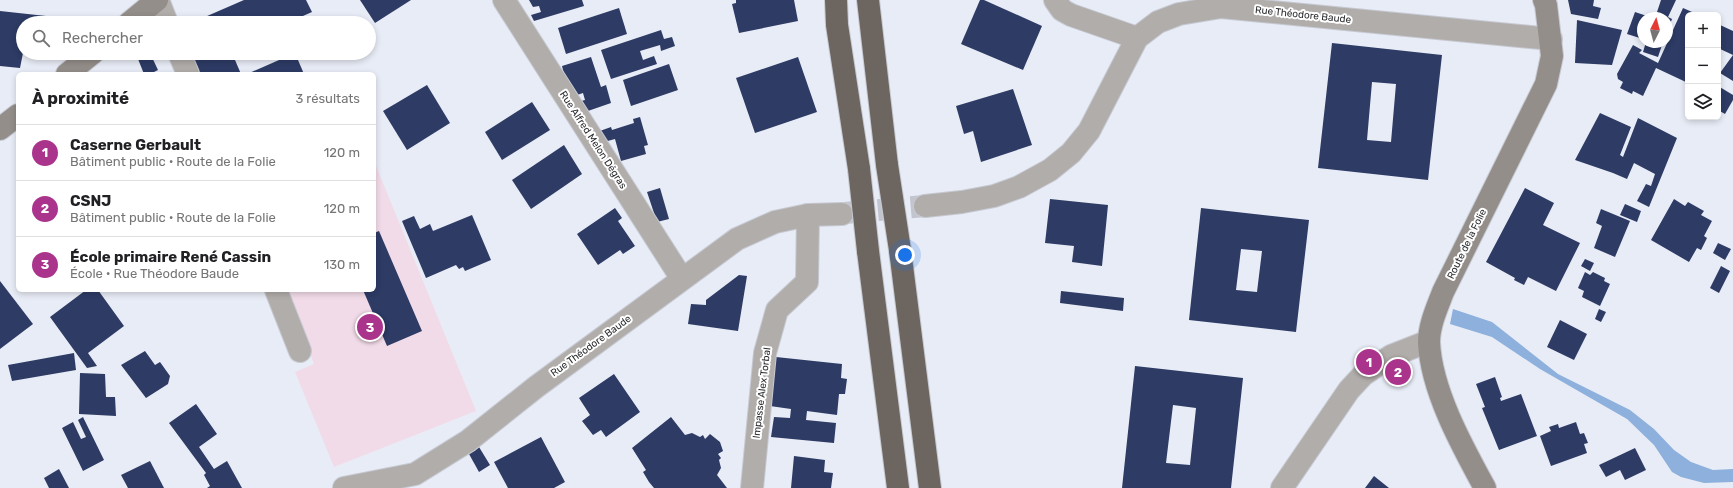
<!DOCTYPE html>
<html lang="fr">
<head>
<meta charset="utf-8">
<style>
	:root { --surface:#fff; --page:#f6f6f6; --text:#202124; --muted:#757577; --line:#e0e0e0; --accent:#aa348c }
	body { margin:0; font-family:Rubik,sans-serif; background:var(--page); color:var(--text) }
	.controls { position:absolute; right:12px; top:12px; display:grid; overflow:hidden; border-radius:6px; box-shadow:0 2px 6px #0003 }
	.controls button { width:36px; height:36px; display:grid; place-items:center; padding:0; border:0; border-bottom:1px solid var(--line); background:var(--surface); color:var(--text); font:20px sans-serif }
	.compass { position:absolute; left:1637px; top:12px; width:36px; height:36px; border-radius:50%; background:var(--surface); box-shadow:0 2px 6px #0003; rotate:6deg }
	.you { position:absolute; left:905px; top:255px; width:14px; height:14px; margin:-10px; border:3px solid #fff; border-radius:50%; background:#1a73e8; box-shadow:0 0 0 6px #1a73e833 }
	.badge { display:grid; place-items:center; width:26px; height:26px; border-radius:50%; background:var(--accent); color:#fff; font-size:13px; font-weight:700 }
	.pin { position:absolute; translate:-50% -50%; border:2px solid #fff; box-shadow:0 1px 4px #0006 }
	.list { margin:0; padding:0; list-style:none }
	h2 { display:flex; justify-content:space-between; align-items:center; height:52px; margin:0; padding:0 16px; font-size:17px }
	h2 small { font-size:13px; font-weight:400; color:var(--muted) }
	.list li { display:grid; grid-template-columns:26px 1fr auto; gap:12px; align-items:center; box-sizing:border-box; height:56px; padding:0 16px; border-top:1px solid var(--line) }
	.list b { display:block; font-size:15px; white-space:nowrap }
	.list p { margin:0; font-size:13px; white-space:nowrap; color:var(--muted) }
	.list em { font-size:13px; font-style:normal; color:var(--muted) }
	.icon { flex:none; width:22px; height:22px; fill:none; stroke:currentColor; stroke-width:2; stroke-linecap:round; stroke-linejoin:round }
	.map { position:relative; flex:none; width:1733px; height:488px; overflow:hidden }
	.search { position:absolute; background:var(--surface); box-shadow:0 2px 6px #0003; left:16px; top:16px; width:360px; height:44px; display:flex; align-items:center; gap:10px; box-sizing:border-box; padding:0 14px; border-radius:22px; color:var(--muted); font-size:15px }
	.panel { position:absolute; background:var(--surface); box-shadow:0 2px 6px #0003; left:16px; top:72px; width:360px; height:220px; border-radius:6px }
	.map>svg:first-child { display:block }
	.education { fill:#f2dbe8 }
	.water { fill:#8db0dc }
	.building { fill:#2d3b65; fill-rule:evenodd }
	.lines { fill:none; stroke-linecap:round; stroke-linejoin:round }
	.street-tunnel { stroke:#c2c5ce; stroke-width:22; stroke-dasharray:22 11; stroke-linecap:butt }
	.street-casing { stroke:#c6c9d2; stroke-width:24 }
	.secondary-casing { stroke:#c6c9d2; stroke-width:24 }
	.highway-casing { stroke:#c6c9d2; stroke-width:24 }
	.street { stroke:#b1adaa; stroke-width:22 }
	.secondary { stroke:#948e8a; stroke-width:22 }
	.highway { stroke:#6d6560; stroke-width:22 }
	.highway-bridge-casing { stroke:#c6c9d2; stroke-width:24; stroke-linecap:butt }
	.highway-bridge { stroke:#6d6560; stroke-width:22 }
	.labels { text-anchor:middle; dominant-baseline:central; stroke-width:4; stroke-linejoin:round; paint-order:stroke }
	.street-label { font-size:10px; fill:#292a2d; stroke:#fff }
</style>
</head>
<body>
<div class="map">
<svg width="1733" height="488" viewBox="0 0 1733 488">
	<rect width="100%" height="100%" fill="#e8ecf6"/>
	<path class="education" d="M 374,161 L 476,411 L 334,467 L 295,372 L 314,364 L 284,290 L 374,290 Z"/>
	<path class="water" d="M 1453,309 L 1492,322 L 1558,374 L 1630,410 L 1654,429 L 1674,450 L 1691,462 L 1713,470 L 1733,469 L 1733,482 L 1704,483 L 1681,477 L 1672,472 L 1654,445 L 1627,419 L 1540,369 L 1492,337 L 1450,324 Z"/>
	<g class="building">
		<path d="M 244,0 L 306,0 L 312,12 L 287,23 L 191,23 Z"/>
		<path d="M 360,0 L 411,0 L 375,23 Z"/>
		<path d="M 529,0 L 582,0 L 584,6 L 534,21 L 531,15 L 541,12 L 539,6 L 533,7 Z"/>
		<path d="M 736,0 L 794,0 L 798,21 L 739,33 L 732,4 L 736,3 Z"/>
		<path d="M 980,0 L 984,0 L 1042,26 L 1023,70 L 961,44 Z"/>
		<path d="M 1568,0 L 1594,0 L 1593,6 L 1601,8 L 1598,19 L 1571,14 Z"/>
		<path d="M 1661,0 L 1676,0 L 1668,17 L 1672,19 L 1667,32 L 1667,18 L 1655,18 Z"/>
		<path d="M 619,8 L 627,34 L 566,54 L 558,28 Z"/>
		<path d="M 1683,8 L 1699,15 L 1688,15 L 1688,83 L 1656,68 L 1643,96 L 1633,91 L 1632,94 L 1620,88 L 1623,82 L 1618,79 L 1617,74 L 1633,45 L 1642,50 L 1639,53 L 1658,63 Z"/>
		<path d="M 0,11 L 46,16 L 46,23 L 23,23 L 23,53 L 20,68 L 0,66 Z"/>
		<path d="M 1635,12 L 1653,18 L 1643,18 L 1643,39 L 1627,34 Z"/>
		<path d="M 1577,20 L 1622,30 L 1612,65 L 1575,63 Z"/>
		<path d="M 1718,24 L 1733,31 L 1733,81 L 1720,73 L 1733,55 L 1718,48 Z"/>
		<path d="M 661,30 L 664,39 L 672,37 L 675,46 L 661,51 L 660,45 L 640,51 L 643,60 L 654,56 L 657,64 L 611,79 L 601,50 Z"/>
		<path d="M 1646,42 L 1663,42 L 1658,57 L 1643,52 Z"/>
		<path d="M 1332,43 L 1442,55 L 1428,180 L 1318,168 ZM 1372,82 L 1396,84 L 1391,142 L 1367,140 Z"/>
		<path d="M 139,53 L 150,53 L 158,70 L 150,74 L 144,74 L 136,54 Z"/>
		<path d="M 191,53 L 232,53 L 241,74 L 196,74 Z"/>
		<path d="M 295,53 L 304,74 L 247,74 Z"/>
		<path d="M 591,57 L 601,87 L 606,85 L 611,103 L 585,112 L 581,101 L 585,100 L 583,93 L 574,96 L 567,86 L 562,66 Z"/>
		<path d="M 798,57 L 817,112 L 755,133 L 736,78 Z"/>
		<path d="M 669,64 L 678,90 L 631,106 L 623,80 Z"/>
		<path d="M 427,85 L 450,123 L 407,150 L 383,111 Z"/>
		<path d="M 1718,86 L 1733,95 L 1733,100 L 1725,114 L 1718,110 Z"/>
		<path d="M 1013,89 L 1032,145 L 981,162 L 973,131 L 964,134 L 956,106 Z"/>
		<path d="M 532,102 L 550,130 L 502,160 L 485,132 Z"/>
		<path d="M 1600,113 L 1631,127 L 1620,155 L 1623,157 L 1638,118 L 1677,138 L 1649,207 L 1637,201 L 1646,184 L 1651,186 L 1655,174 L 1634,163 L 1627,179 L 1613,173 L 1575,160 Z"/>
		<path d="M 640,117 L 648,145 L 644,146 L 646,154 L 621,161 L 615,139 L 604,142 L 597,132 L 611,127 L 612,130 L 634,123 L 633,119 Z"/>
		<path d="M 564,145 L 582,174 L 531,209 L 512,180 Z"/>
		<path d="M 660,188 L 669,219 L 657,222 L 647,192 Z"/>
		<path d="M 1525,188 L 1554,203 L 1543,225 L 1580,243 L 1556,291 L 1528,277 L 1524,285 L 1514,280 L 1515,278 L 1486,262 Z"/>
		<path d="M 1050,199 L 1108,205 L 1102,266 L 1072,262 L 1074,246 L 1045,243 Z"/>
		<path d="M 1674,199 L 1685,206 L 1688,202 L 1704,211 L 1701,215 L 1712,221 L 1704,236 L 1707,238 L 1701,250 L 1697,248 L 1689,262 L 1651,240 Z"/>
		<path d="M 1625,204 L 1641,211 L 1637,222 L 1620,215 Z"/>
		<path d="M 615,208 L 622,218 L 618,221 L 635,246 L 623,254 L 620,250 L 598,265 L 577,234 Z"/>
		<path d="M 1201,208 L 1309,220 L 1296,332 L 1189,320 ZM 1241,249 L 1262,251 L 1257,292 L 1236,290 Z"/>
		<path d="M 1601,209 L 1630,221 L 1615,257 L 1594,248 L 1602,226 L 1596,223 Z"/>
		<path d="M 472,215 L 491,260 L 465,271 L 463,267 L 459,269 L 456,265 L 426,278 L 402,221 L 414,216 L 420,229 L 430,224 L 433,231 Z"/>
		<path d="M 379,231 L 422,331 L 387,346 L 363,290 L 374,290 L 374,233 Z"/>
		<path d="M 1718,243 L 1731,249 L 1725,260 L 1713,253 Z"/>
		<path d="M 1585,259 L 1594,263 L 1590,271 L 1581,266 Z"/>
		<path d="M 1721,266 L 1730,271 L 1719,293 L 1710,288 Z"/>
		<path d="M 1585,272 L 1590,275 L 1593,272 L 1605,278 L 1604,281 L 1610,284 L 1600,306 L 1582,297 L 1584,291 L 1578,288 Z"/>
		<path d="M 739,275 L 747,276 L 738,331 L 688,324 L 691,304 L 706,305 L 706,300 Z"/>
		<path d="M 0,281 L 33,324 L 0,349 Z"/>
		<path d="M 86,290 L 98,290 L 124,326 L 88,353 L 97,366 L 87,368 L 50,317 Z"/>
		<path d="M 1061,291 L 1124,298 L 1123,311 L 1060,303 Z"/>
		<path d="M 1599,309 L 1606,312 L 1601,322 L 1595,319 Z"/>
		<path d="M 1560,320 L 1587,334 L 1574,360 L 1547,347 Z"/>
		<path d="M 145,351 L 155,365 L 160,362 L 170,376 L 168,384 L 146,398 L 121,365 Z"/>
		<path d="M 74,353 L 76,370 L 12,381 L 8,365 Z"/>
		<path d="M 776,357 L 842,364 L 841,378 L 847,379 L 845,394 L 839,394 L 837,415 L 807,411 L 806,420 L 836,423 L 834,443 L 771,437 L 774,417 L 790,418 L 791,409 L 770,406 Z"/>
		<path d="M 1135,366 L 1243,378 L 1231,488 L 1122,488 ZM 1173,405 L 1196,408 L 1190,465 L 1166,463 Z"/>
		<path d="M 80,373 L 105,374 L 106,397 L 115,397 L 116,416 L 79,414 Z"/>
		<path d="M 614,374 L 640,412 L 606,437 L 601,430 L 593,435 L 582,421 L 590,415 L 579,398 Z"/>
		<path d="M 1495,377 L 1502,397 L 1500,398 L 1501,401 L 1521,394 L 1537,436 L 1499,450 L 1482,408 L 1485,407 L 1476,384 Z"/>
		<path d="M 196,404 L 217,434 L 199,447 L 214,469 L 227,461 L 242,488 L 207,488 L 210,486 L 204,475 L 206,473 L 169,423 Z"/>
		<path d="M 83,417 L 104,460 L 83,471 L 62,428 L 73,422 L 81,439 L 86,437 L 78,420 Z"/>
		<path d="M 671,417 L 685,435 L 692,433 L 700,437 L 703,435 L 705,439 L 710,434 L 720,442 L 723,451 L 718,454 L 721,458 L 719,460 L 721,468 L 717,475 L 727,488 L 654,488 L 649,482 L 643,472 L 646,470 L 632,448 Z"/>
		<path d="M 1576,422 L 1580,434 L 1584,433 L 1588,443 L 1584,444 L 1587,453 L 1551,466 L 1540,436 L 1551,431 L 1549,427 L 1558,424 L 1559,428 Z"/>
		<path d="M 541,437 L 565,482 L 554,488 L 508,488 L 494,462 Z"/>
		<path d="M 479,447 L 490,465 L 479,472 L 469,454 Z"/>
		<path d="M 1635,448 L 1646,470 L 1625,480 L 1620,470 L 1606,477 L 1599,465 Z"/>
		<path d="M 794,456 L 825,460 L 824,472 L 833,473 L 831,488 L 791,488 Z"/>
		<path d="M 150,461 L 164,488 L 128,488 L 121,475 Z"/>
		<path d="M 59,469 L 69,488 L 49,488 L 44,478 Z"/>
		<path d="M 1374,476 L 1389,488 L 1365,488 Z"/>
	</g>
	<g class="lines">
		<path class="street-tunnel" d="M 845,213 L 925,206"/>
		<g class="street-casing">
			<g id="street">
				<path d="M 158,0 L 167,23"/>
				<path d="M 504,0 L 682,279"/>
				<path d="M 1055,0 L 1062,10 L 1071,15 L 1137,38"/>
				<path d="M 179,53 L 188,74"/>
				<path d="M 925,206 L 962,202 L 994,196 L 1019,187 L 1050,170 L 1071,153 L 1089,131 L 1137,38 L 1158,22 L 1179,14 L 1221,7 L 1551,39"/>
				<path d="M 276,290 L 300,351"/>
				<path d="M 344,488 L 415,474 L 468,441 L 536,387 L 737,239 L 775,222 L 808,215 L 842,214"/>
				<path d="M 752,488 L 765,353 L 777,310 L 807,282 L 808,215"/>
				<path d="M 1282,488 L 1349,390 L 1363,375 L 1391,356 L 1429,341"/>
			</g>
		</g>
		<g class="secondary-casing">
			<g id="secondary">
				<path d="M 129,23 L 157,0"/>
				<path d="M 67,74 L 93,53"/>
				<path d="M 0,129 L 18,115"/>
				<path d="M 1485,488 C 1462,446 1431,390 1429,342 C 1429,325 1437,308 1443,292 L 1546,84 L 1552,56 L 1546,5 L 1544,0"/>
			</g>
		</g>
		<g class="highway-casing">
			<g id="highway">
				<path d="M 836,0 L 837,25 L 859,169"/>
				<path d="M 868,0 L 887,165"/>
				<path d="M 900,250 L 930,488"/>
				<path d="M 868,251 L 898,488"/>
			</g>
		</g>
		<use href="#street" class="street"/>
		<use href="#secondary" class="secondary"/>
		<use href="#highway" class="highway"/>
		<g class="highway-bridge-casing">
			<g id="highway-bridge">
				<path d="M 887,165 L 900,250"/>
				<path d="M 859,169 L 868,251"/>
			</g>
		</g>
		<use href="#highway-bridge" class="highway-bridge"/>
	</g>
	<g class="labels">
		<g class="street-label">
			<text transform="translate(1303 15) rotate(6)">Rue Théodore Baude</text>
			<text transform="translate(593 140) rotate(57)">Rue Alfred Melon Dégras</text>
			<text transform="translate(1467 244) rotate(-64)">Route de la Folie</text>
			<text transform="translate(591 346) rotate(-36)">Rue Théodore Baude</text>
			<text transform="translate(762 393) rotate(-83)">Impasse Alex Torbal</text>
		</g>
	</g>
</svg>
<div class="controls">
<button>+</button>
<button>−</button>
<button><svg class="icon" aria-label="layers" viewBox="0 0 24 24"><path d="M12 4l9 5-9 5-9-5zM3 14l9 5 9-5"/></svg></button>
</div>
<svg class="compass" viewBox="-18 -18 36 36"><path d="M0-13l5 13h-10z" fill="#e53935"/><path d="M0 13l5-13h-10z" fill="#757577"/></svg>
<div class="you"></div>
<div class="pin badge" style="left:1369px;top:362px">1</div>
<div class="pin badge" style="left:1398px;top:372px">2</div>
<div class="pin badge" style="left:370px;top:327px">3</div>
<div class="search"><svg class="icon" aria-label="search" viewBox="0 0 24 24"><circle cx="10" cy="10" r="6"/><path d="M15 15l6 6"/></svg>Rechercher</div>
<section class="panel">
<h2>À proximité<small>3 résultats</small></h2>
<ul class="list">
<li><span class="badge">1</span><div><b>Caserne Gerbault</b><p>Bâtiment public · Route de la Folie</p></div><em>120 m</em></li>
<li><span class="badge">2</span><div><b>CSNJ</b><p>Bâtiment public · Route de la Folie</p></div><em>120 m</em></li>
<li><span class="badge">3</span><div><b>École primaire René Cassin</b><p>École · Rue Théodore Baude</p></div><em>130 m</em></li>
</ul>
</section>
</div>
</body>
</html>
